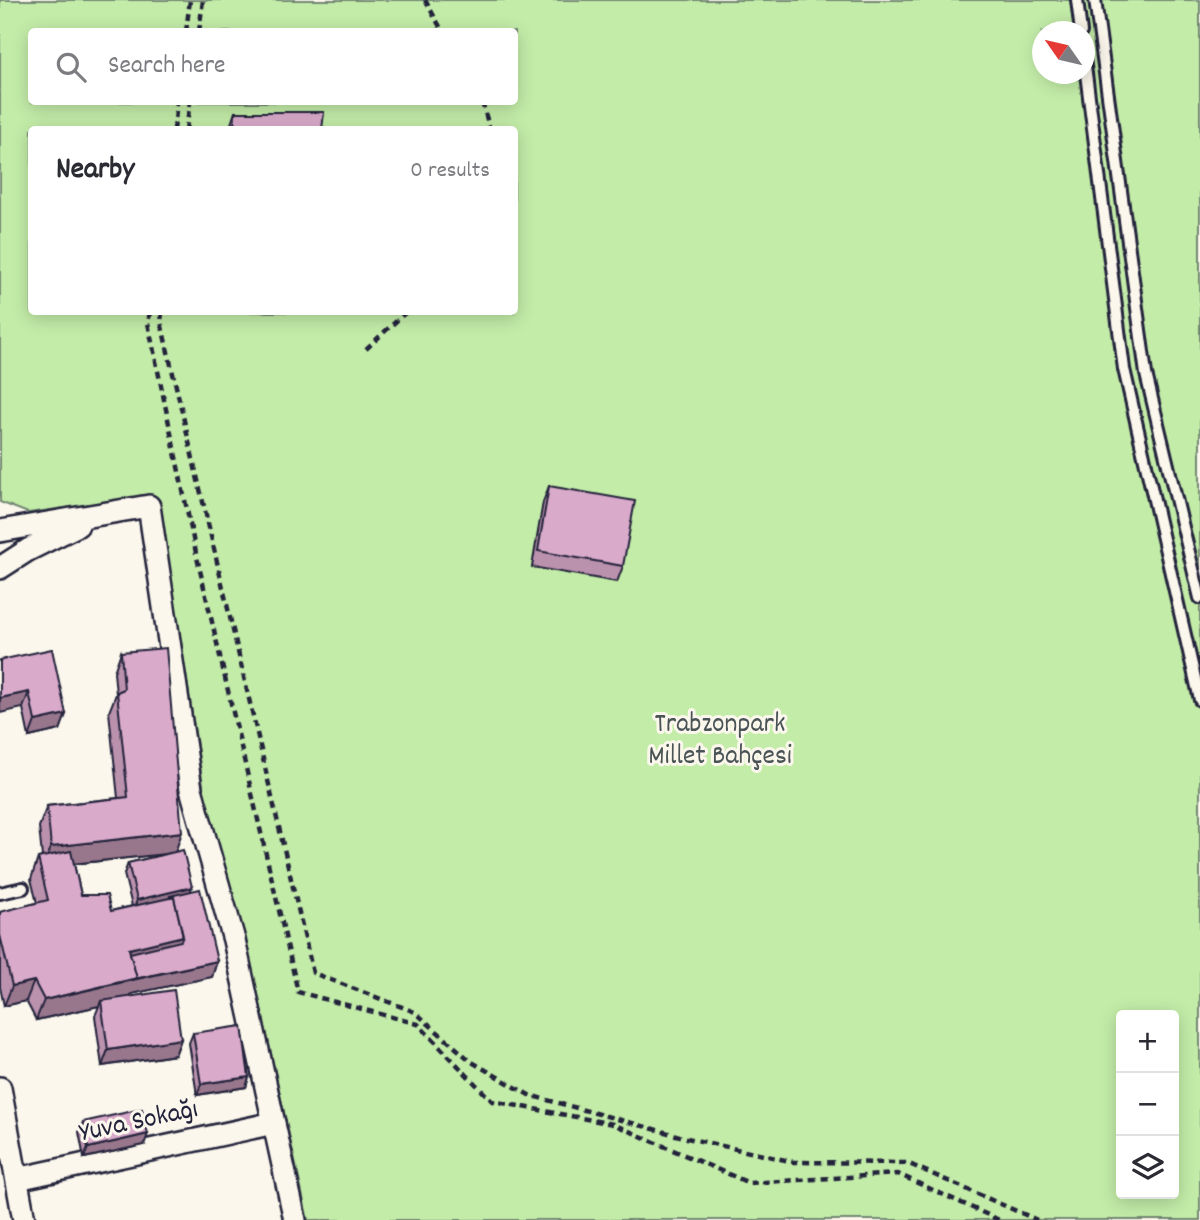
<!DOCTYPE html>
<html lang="en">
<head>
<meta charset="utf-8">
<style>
	:root { --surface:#fff; --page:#f2f2f3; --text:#2b2b33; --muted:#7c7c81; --line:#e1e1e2 }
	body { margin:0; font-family:Dekko,sans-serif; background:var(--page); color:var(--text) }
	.controls { position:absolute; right:21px; bottom:21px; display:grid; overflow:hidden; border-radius:7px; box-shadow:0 4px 18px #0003 }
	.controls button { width:63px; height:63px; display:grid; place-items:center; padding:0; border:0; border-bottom:2px solid var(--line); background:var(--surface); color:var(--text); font:35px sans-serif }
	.compass { position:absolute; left:1032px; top:21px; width:63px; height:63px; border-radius:50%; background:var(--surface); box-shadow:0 4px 18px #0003; rotate:304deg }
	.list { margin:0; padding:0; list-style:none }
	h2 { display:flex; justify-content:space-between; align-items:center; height:91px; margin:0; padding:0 28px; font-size:30px }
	h2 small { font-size:23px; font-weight:400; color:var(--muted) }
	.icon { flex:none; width:38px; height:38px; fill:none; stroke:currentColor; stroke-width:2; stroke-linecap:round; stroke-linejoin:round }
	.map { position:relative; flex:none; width:1200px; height:1220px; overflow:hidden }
	.search { position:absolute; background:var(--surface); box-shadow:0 4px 18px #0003; left:28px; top:28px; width:490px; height:77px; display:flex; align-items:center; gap:18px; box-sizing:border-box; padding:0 24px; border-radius:7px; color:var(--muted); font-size:26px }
	.panel { position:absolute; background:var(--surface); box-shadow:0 4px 18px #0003; left:28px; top:126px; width:490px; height:189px; border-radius:7px }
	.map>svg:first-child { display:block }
	.green { fill:#c3eca8; stroke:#728772; stroke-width:2; fill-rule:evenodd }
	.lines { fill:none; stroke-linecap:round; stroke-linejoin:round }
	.service-casing { stroke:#22223b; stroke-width:16 }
	.minor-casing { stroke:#22223b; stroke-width:26 }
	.path { stroke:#22223b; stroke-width:4.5; stroke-dasharray:7 5; stroke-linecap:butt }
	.service { stroke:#fbf7ec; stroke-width:10 }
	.minor { stroke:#fbf7ec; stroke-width:21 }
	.wall { fill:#bb92ae; stroke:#22223b; stroke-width:2; fill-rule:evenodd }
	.shaded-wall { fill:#98778d; stroke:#22223b; stroke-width:2 }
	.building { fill:#d9aaca; stroke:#22223b; stroke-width:2 }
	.labels { text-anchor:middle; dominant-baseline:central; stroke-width:6; stroke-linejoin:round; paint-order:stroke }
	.park-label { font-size:28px; fill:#4a5456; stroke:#fbf7ec }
	.street-label { font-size:28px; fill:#22223b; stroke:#fbf7ec }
</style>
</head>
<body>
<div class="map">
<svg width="1200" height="1220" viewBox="0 0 1200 1220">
	<rect width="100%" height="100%" fill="#fbf7ec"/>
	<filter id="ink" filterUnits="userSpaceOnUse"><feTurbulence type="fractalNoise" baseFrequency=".0143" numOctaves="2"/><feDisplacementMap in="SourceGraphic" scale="14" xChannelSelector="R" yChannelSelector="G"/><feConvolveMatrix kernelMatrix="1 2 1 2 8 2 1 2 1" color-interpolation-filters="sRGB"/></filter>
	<g filter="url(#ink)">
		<path class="green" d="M 0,0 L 1200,0 L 1200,1220 L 308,1220 L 257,991 L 208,817 L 159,500 L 117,501 L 28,513 L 0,502 ZM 32,32 L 514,32 L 514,102 L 32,102 ZM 1042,32 L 1084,32 L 1084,74 L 1042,74 ZM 32,130 L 514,130 L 514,312 L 32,312 ZM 1121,1015 L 1174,1015 L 1174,1194 L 1121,1194 Z"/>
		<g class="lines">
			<g class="service-casing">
				<g id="service">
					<path d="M 1077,0 L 1081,32"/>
					<path d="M 1095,0 L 1146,374 L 1200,598"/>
					<path d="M 1084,58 L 1124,369 L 1200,700"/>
					<path d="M 0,893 L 23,888"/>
				</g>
			</g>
			<g class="minor-casing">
				<g id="minor">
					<path d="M 0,531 L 149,506 L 191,789 L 234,940 L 295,1220"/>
					<path d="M 0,568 L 28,550 L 78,525"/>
					<path d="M 0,1088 L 24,1220"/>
					<path d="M 17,1179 L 274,1123"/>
				</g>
			</g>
			<g class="path">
				<path d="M 425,0 L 443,32"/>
				<path d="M 186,32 L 190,0"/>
				<path d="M 199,32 L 203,0"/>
				<path d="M 482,102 L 490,130"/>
				<path d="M 174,130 L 177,102"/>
				<path d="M 186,130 L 190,102"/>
				<path d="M 150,312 L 148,323 L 196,553 L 298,992 L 418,1024 L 492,1101 L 613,1124 L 749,1183 L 898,1174 L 999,1220"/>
				<path d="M 162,312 L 161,322 L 313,973 L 415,1012 L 472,1062 L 529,1095 L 687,1138 L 794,1162 L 907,1163 L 1037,1220"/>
				<path d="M 366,349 L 406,312"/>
			</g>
			<use href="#service" class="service"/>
			<use href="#minor" class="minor"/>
		</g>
		<g class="wall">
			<path d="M 235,112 L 322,130 L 229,130 Z"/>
			<path d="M 549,486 L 623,566 L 617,582 L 532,567 L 543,502 Z"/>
			<path d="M 121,652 L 175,852 L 192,887 L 190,891 L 217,961 L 212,977 L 131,994 L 130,997 L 181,1039 L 175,1055 L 102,1066 L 95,1016 L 99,1006 L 36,1020 L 26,1001 L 4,1006 L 0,987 L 0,912 L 37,903 L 31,879 L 38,858 L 42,857 L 39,827 L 47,806 L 118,798 L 109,712 L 116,694 L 114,672 ZM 170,853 L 128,863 L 124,874 L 132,906 L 111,911 L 81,895 L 74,864 Z"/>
			<path d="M 0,660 L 66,714 L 60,730 L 29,737 L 23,708 Z"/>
			<path d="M 193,1033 L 249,1077 L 246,1087 L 197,1095 L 189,1043 Z"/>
			<path d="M 83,1122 L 144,1145 L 84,1158 L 79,1132 Z"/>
		</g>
		<g class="shaded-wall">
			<path d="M 29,692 L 23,708 L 0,713 L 0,698 Z"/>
			<path d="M 66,714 L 60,730 L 29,737 L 35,721 Z"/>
			<path d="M 182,832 L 175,853 L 43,867 L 51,847 Z"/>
			<path d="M 192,887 L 188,898 L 170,896 L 168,902 L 133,911 L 137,900 Z"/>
			<path d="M 183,936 L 175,956 L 131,967 L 129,949 Z"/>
			<path d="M 217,961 L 212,977 L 131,994 L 129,999 L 101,1001 L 99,1006 L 36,1020 L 44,1000 Z"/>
			<path d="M 34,981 L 26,1001 L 4,1006 L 12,986 Z"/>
			<path d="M 181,1039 L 175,1055 L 102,1066 L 108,1050 Z"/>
			<path d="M 249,1077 L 246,1087 L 197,1095 L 201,1084 Z"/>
			<path d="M 148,1134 L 144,1145 L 84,1158 L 88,1148 Z"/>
		</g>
		<g class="building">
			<path d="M 235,112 L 324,112 L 322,130 L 234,130 Z"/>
			<path d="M 549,486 L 635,501 L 623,566 L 538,551 Z"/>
			<path d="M 166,648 L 182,832 L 51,847 L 47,806 L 128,797 L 117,692 L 124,689 L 121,652 Z"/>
			<path d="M 52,649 L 66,714 L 35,721 L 29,692 L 0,698 L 0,660 Z"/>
			<path d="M 183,850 L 192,887 L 137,900 L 128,863 Z"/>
			<path d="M 71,851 L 81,895 L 107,895 L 111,911 L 174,897 L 183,936 L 129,949 L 137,978 L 44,1000 L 34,981 L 12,986 L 0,935 L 0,912 L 48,900 L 38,858 Z"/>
			<path d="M 200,889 L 217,961 L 134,979 L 137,978 L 130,953 L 181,941 L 183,936 L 174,897 L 171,898 L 170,896 Z"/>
			<path d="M 174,990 L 181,1039 L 108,1050 L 101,1001 Z"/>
			<path d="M 242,1026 L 249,1077 L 201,1084 L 193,1033 Z"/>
			<path d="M 142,1109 L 148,1134 L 88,1148 L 83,1122 Z"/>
		</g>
	</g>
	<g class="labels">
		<g class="park-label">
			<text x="720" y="726">Trabzonpark<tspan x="720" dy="32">Millet Bahçesi</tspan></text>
		</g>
		<g class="street-label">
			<text transform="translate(139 1123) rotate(-12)">Yuva Sokağı</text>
		</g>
	</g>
</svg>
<div class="controls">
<button>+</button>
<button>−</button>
<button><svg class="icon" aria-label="layers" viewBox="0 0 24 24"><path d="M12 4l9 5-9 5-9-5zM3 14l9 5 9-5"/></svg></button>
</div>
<svg class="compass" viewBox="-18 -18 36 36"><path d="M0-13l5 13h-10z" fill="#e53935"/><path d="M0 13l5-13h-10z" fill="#7c7c81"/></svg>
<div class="search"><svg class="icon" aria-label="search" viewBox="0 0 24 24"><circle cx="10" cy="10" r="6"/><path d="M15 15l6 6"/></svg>Search here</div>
<section class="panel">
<h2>Nearby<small>0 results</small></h2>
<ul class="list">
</ul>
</section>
</div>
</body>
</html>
